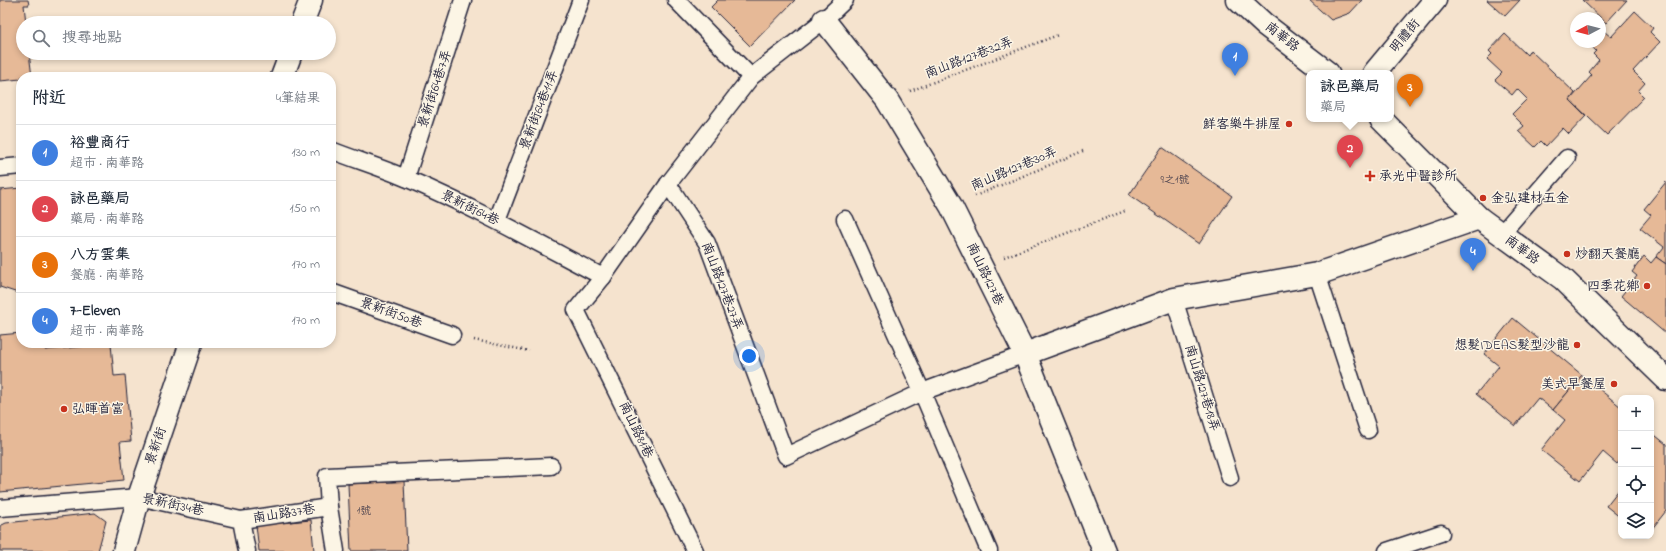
<!DOCTYPE html>
<html lang="zh-TW">
<head>
<meta charset="utf-8">
<style>
	:root { --surface:#fff; --page:#f6f6f7; --text:#1f2937; --muted:#747a83; --line:#e0e1e3; --accent:#c8321e }
	body { margin:0; font-family:"Indie Flower","LXGW WenKai TC",sans-serif; background:var(--page); color:var(--text) }
	.controls { position:absolute; right:12px; bottom:12px; display:grid; overflow:hidden; border-radius:8px; box-shadow:0 2px 6px #0003 }
	.controls button { width:36px; height:36px; display:grid; place-items:center; padding:0; border:0; border-bottom:1px solid var(--line); background:var(--surface); color:var(--text); font:20px sans-serif }
	.compass { position:absolute; left:1570px; top:12px; width:36px; height:36px; border-radius:50%; background:var(--surface); box-shadow:0 2px 6px #0003; rotate:263deg }
	.you { position:absolute; left:749px; top:356px; width:14px; height:14px; margin:-10px; border:3px solid #fff; border-radius:50%; background:#1a73e8; box-shadow:0 0 0 6px #1a73e833 }
	.badge { display:grid; place-items:center; width:26px; height:26px; border-radius:50%; background:var(--accent); color:#fff; font-size:13px; font-weight:700 }
	.pin { position:absolute; translate:-50% -33px; filter:drop-shadow(0 1px 2px #0008) }
	.pin::after { content:''; position:absolute; top:21px; width:14px; height:12px; background:inherit; clip-path:polygon(0 0,100% 0,50% 100%) }
	.popup { position:absolute; left:1306px; top:70px; width:88px; height:52px; box-sizing:border-box; display:grid; place-content:center; border-radius:8px; background:var(--surface); filter:drop-shadow(0 1px 3px #0005); font-size:13px; white-space:nowrap; color:var(--muted) }
	.popup b { font-size:15px; color:var(--text) }
	.popup::after { content:''; position:absolute; left:50%; top:100%; margin-left:-8px; border:8px solid transparent; border-top-color:var(--surface) }
	.list { margin:0; padding:0; list-style:none }
	h2 { display:flex; justify-content:space-between; align-items:center; height:52px; margin:0; padding:0 16px; font-size:17px }
	h2 small { font-size:13px; font-weight:400; color:var(--muted) }
	.list li { display:grid; grid-template-columns:26px 1fr auto; gap:12px; align-items:center; box-sizing:border-box; height:56px; padding:0 16px; border-top:1px solid var(--line) }
	.list b { display:block; font-size:15px; white-space:nowrap }
	.list p { margin:0; font-size:13px; white-space:nowrap; color:var(--muted) }
	.list em { font-size:13px; font-style:normal; color:var(--muted) }
	.icon { flex:none; width:22px; height:22px; fill:none; stroke:currentColor; stroke-width:2; stroke-linecap:round; stroke-linejoin:round }
	.map { position:relative; flex:none; width:1666px; height:551px; overflow:hidden }
	.search { position:absolute; background:var(--surface); box-shadow:0 2px 6px #0003; left:16px; top:16px; width:320px; height:44px; display:flex; align-items:center; gap:10px; box-sizing:border-box; padding:0 14px; border-radius:22px; color:var(--muted); font-size:15px }
	.panel { position:absolute; background:var(--surface); box-shadow:0 2px 6px #0003; left:16px; top:72px; width:320px; height:276px; border-radius:16px }
	.map>svg:first-child { display:block }
	.building { fill:#e6b997; stroke:#22223b }
	.lines { fill:none; stroke-linecap:round; stroke-linejoin:round }
	.lane-casing { stroke:#22223b; stroke-width:19 }
	.street-casing { stroke:#22223b; stroke-width:25 }
	.path { stroke:#22223b; stroke-width:2.5; stroke-dasharray:1 3; stroke-linecap:butt }
	.lane { stroke:#fcf5e5; stroke-width:16 }
	.street { stroke:#fcf5e5; stroke-width:22 }
	.poi-dot { fill:#c8321e; stroke:#fcf5e5; stroke-width:1.5 }
	.labels { text-anchor:middle; dominant-baseline:central; stroke-width:3; stroke-linejoin:round; paint-order:stroke }
	.number-label { font-size:11px; fill:#534852 }
	.street-label { font-size:13px; fill:#22223b; stroke:#fcf5e5 }
	.poi-label { font-size:13px; fill:#22223b; stroke:#fcf5e5; text-anchor:end }
</style>
</head>
<body>
<div class="map">
<svg width="1666" height="551" viewBox="0 0 1666 551">
	<rect width="100%" height="100%" fill="#f5e3ce"/>
	<filter id="ink" filterUnits="userSpaceOnUse"><feTurbulence type="fractalNoise" baseFrequency=".025" numOctaves="2"/><feDisplacementMap in="SourceGraphic" scale="8" xChannelSelector="R" yChannelSelector="G"/><feConvolveMatrix kernelMatrix="1 2 1 2 8 2 1 2 1" color-interpolation-filters="sRGB"/></filter>
	<g filter="url(#ink)">
		<g class="building">
			<path d="M 0,0 L 28,0 L 29,5 L 24,5 L 26,23 L 23,23 L 23,53 L 29,53 L 32,77 L 21,77 L 21,79 L 0,81 Z"/>
			<path d="M 718,0 L 795,0 L 750,46 L 711,7 Z"/>
			<path d="M 1309,0 L 1362,0 L 1350,13 L 1331,20 Z"/>
			<path d="M 1487,0 L 1520,0 L 1505,16 Z"/>
			<path d="M 1582,0 L 1627,0 L 1606,23 Z"/>
			<path d="M 1635,11 L 1653,28 L 1650,32 L 1660,42 L 1633,71 L 1645,83 L 1638,91 L 1644,97 L 1607,135 L 1570,100 L 1592,75 L 1589,72 L 1599,60 L 1593,54 L 1596,51 L 1592,47 L 1596,42 L 1600,42 L 1600,37 L 1605,32 L 1611,37 Z"/>
			<path d="M 1505,34 L 1527,55 L 1530,50 L 1575,93 L 1570,100 L 1586,116 L 1569,134 L 1563,128 L 1546,146 L 1541,141 L 1535,147 L 1518,131 L 1524,126 L 1512,114 L 1527,99 L 1517,89 L 1512,95 L 1495,80 L 1502,73 L 1487,59 L 1492,54 L 1489,51 Z"/>
			<path d="M 1162,147 L 1232,196 L 1199,244 L 1129,195 Z"/>
			<path d="M 1666,182 L 1666,264 L 1656,257 L 1664,247 L 1640,228 L 1651,215 L 1644,209 Z"/>
			<path d="M 21,188 L 21,293 L 18,293 L 0,287 L 0,190 Z"/>
			<path d="M 1644,256 L 1651,263 L 1656,257 L 1666,264 L 1666,334 L 1621,296 L 1637,276 L 1632,272 Z"/>
			<path d="M 1513,318 L 1582,375 L 1553,410 L 1538,398 L 1515,426 L 1476,394 L 1499,366 L 1484,354 Z"/>
			<path d="M 21,333 L 21,343 L 45,343 L 45,350 L 111,344 L 114,376 L 125,375 L 131,441 L 120,442 L 124,480 L 0,492 L 0,335 Z"/>
			<path d="M 1582,375 L 1621,407 L 1621,459 L 1617,464 L 1603,452 L 1580,481 L 1541,450 L 1565,420 L 1553,410 Z"/>
			<path d="M 1651,432 L 1666,444 L 1666,511 L 1651,530 Z"/>
			<path d="M 404,481 L 407,551 L 351,551 L 348,484 Z"/>
			<path d="M 1621,487 L 1621,518 L 1606,506 Z"/>
			<path d="M 95,513 L 106,521 L 98,551 L 0,551 L 0,526 L 6,523 Z"/>
			<path d="M 311,520 L 314,551 L 259,551 L 256,525 Z"/>
		</g>
		<g class="lines">
			<g class="lane-casing">
				<g id="lane">
					<path d="M 676,0 L 751,77"/>
					<path d="M 331,150 C 356,160 383,168 408,179 C 475,208 538,243 603,277"/>
					<path d="M 0,168 L 21,166"/>
					<path d="M 406,178 L 463,0"/>
					<path d="M 668,184 L 707,243 L 786,456 L 922,392 L 1025,354"/>
					<path d="M 845,219 L 922,392 L 989,551"/>
					<path d="M 497,220 L 581,0"/>
					<path d="M 1501,234 L 1567,158"/>
					<path d="M 1317,274 L 1368,430"/>
					<path d="M 331,292 L 452,335"/>
					<path d="M 1174,299 L 1230,478"/>
					<path d="M 329,507 L 327,476 L 551,466"/>
					<path d="M 0,508 L 139,497 L 241,520 L 247,551"/>
					<path d="M 241,520 L 329,507 L 336,551"/>
					<path d="M 695,551 L 576,310 L 603,277 L 668,184 L 751,77 L 824,20 L 845,0"/>
					<path d="M 1387,551 L 1441,533"/>
				</g>
			</g>
			<g class="street-casing">
				<g id="street">
					<path d="M 1238,0 L 1264,24 L 1328,73"/>
					<path d="M 824,20 L 887,100 L 951,206 L 1025,354 L 1104,551"/>
					<path d="M 302,23 L 311,0"/>
					<path d="M 1374,73 L 1435,0"/>
					<path d="M 282,77 L 291,53"/>
					<path d="M 1381,119 L 1479,218 L 1563,279 L 1666,379"/>
					<path d="M 1025,354 L 1174,299 L 1317,274 L 1479,218"/>
					<path d="M 124,551 L 139,497 L 191,343"/>
				</g>
			</g>
			<g class="path">
				<path d="M 910,91 L 1058,35"/>
				<path d="M 975,196 L 1083,151"/>
				<path d="M 1004,257 L 1125,211"/>
				<path d="M 474,340 L 529,351"/>
			</g>
			<use href="#lane" class="lane"/>
			<use href="#street" class="street"/>
		</g>
	</g>
	<g class="poi-dot">
		<circle cx="1289" cy="124" r="4"/>
		<path d="M1368 170h4v4h4v4h-4v4h-4v-4h-4v-4h4z"/>
		<circle cx="1483" cy="198" r="4"/>
		<circle cx="1567" cy="254" r="4"/>
		<circle cx="1647" cy="286" r="4"/>
		<circle cx="1577" cy="345" r="4"/>
		<circle cx="1614" cy="384" r="4"/>
		<circle cx="64" cy="409" r="4"/>
	</g>
	<g class="labels">
		<g class="number-label">
			<text x="1175" y="180">9之1號</text>
			<text x="364" y="511">1號</text>
		</g>
		<g class="street-label">
			<text transform="translate(1405 36) rotate(-50)">明禮街</text>
			<text transform="translate(1282 37) rotate(38)">南華路</text>
			<text transform="translate(969 58) rotate(-21)">南山路127巷32弄</text>
			<text transform="translate(435 89) rotate(-72)">景新街64巷7弄</text>
			<text transform="translate(539 110) rotate(-69)">景新街64巷11弄</text>
			<text transform="translate(1014 169) rotate(-23)">南山路127巷30弄</text>
			<text transform="translate(470 208) rotate(26)">景新街64巷</text>
			<text transform="translate(1522 250) rotate(36)">南華路</text>
			<text transform="translate(985 274) rotate(64)">南山路127巷</text>
			<text transform="translate(722 286) rotate(69)">南山路127巷27弄</text>
			<text transform="translate(391 313) rotate(20)">景新街50巷</text>
			<text transform="translate(1202 388) rotate(73)">南山路127巷18弄</text>
			<text transform="translate(636 430) rotate(64)">南山路81巷</text>
			<text transform="translate(156 446) rotate(-71)">景新街</text>
			<text transform="translate(173 505) rotate(12)">景新街34巷</text>
			<text transform="translate(284 514) rotate(-9)">南山路37巷</text>
		</g>
		<g class="poi-label">
			<text x="1281" y="124">鮮客樂牛排屋</text>
			<text x="1379" y="176" text-anchor="start">承光中醫診所</text>
			<text x="1491" y="198" text-anchor="start">金弘建材五金</text>
			<text x="1575" y="254" text-anchor="start">炒翻天餐廳</text>
			<text x="1639" y="286">四季花鄉</text>
			<text x="1569" y="345">想髮IDEAS髮型沙龍</text>
			<text x="1606" y="384">美式早餐屋</text>
			<text x="72" y="409" text-anchor="start">弘暉首富</text>
		</g>
	</g>
</svg>
<div class="controls">
<button>+</button>
<button>−</button>
<button><svg class="icon" aria-label="locate" viewBox="0 0 24 24"><circle cx="12" cy="12" r="6"/><path d="M12 2v4M12 18v4M2 12h4M18 12h4"/></svg></button>
<button><svg class="icon" aria-label="layers" viewBox="0 0 24 24"><path d="M12 4l9 5-9 5-9-5zM3 14l9 5 9-5"/></svg></button>
</div>
<svg class="compass" viewBox="-18 -18 36 36"><path d="M0-13l5 13h-10z" fill="#e53935"/><path d="M0 13l5-13h-10z" fill="#747a83"/></svg>
<div class="you"></div>
<div class="pin badge" style="left:1235px;top:76px;background:#3f7fe0">1</div>
<div class="pin badge" style="left:1350px;top:168px;background:#e0444e">2</div>
<div class="popup"><b>詠邑藥局</b>藥局</div>
<div class="pin badge" style="left:1410px;top:107px;background:#e8710a">3</div>
<div class="pin badge" style="left:1473px;top:271px;background:#3f7fe0">4</div>
<div class="search"><svg class="icon" aria-label="search" viewBox="0 0 24 24"><circle cx="10" cy="10" r="6"/><path d="M15 15l6 6"/></svg>搜尋地點</div>
<section class="panel">
<h2>附近<small>4筆結果</small></h2>
<ul class="list">
<li><span class="badge" style="background:#3f7fe0">1</span><div><b>裕豐商行</b><p>超市 · 南華路</p></div><em>130 m</em></li>
<li><span class="badge" style="background:#e0444e">2</span><div><b>詠邑藥局</b><p>藥局 · 南華路</p></div><em>150 m</em></li>
<li><span class="badge" style="background:#e8710a">3</span><div><b>八方雲集</b><p>餐廳 · 南華路</p></div><em>170 m</em></li>
<li><span class="badge" style="background:#3f7fe0">4</span><div><b>7-Eleven</b><p>超市 · 南華路</p></div><em>170 m</em></li>
</ul>
</section>
</div>
</body>
</html>
